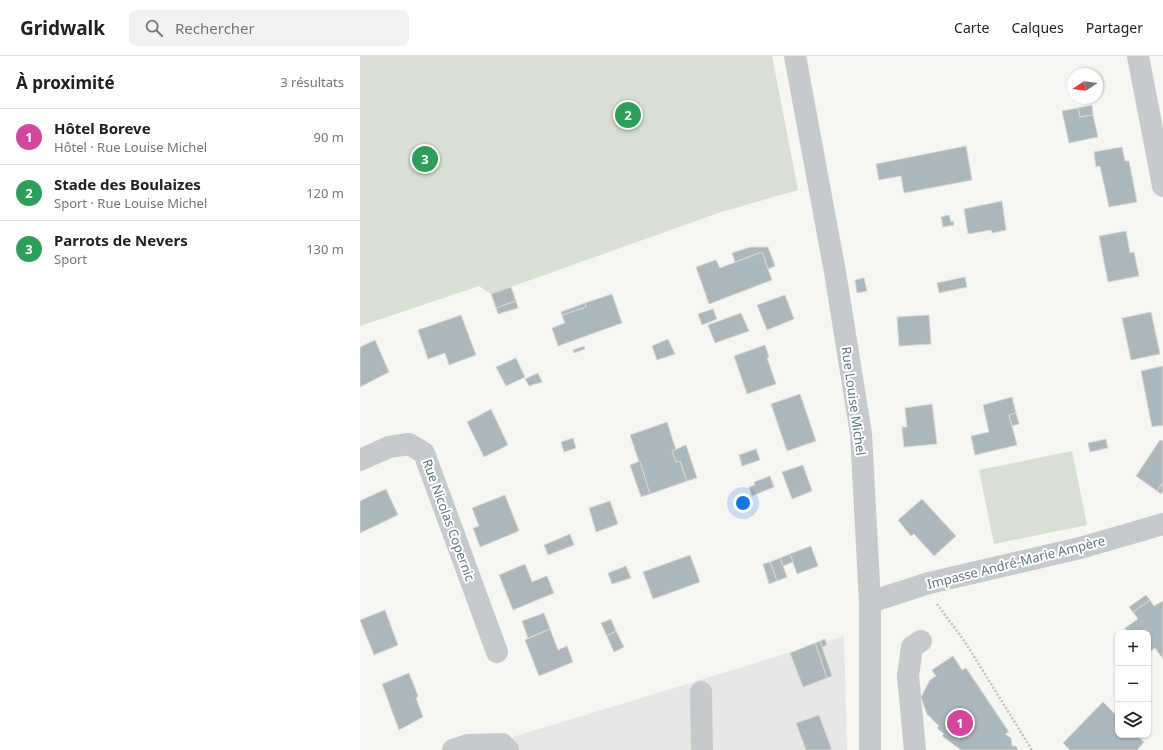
<!DOCTYPE html>
<html lang="fr">
<head>
<meta charset="utf-8">
<style>
	:root { --surface:#fff; --page:#f2f2f2; --text:#202124; --muted:#757577; --line:#e0e0e0; --accent:#7c3aed }
	body { margin:0; font-family:"Noto Sans",sans-serif; background:var(--page); color:var(--text) }
	.controls { position:absolute; right:12px; bottom:12px; display:grid; overflow:hidden; border-radius:8px; box-shadow:0 1px 3px #0004 }
	.controls button { width:36px; height:36px; display:grid; place-items:center; padding:0; border:0; border-bottom:1px solid var(--line); background:var(--surface); color:var(--text); font:20px sans-serif }
	.compass { position:absolute; left:707px; top:12px; width:36px; height:36px; border-radius:50%; background:var(--surface); box-shadow:0 1px 3px #0004; rotate:257deg }
	.you { position:absolute; left:383px; top:447px; width:14px; height:14px; margin:-10px; border:3px solid #fff; border-radius:50%; background:#1a73e8; box-shadow:0 0 0 6px #1a73e833 }
	.badge { display:grid; place-items:center; width:26px; height:26px; border-radius:50%; background:var(--accent); color:#fff; font-size:13px; font-weight:700 }
	.pin { position:absolute; translate:-50% -50%; border:2px solid #fff; box-shadow:0 1px 4px #0006 }
	.list { margin:0; padding:0; list-style:none }
	h2 { display:flex; justify-content:space-between; align-items:center; height:52px; margin:0; padding:0 16px; font-size:17px }
	h2 small { font-size:13px; font-weight:400; color:var(--muted) }
	.list li { display:grid; grid-template-columns:26px 1fr auto; gap:12px; align-items:center; box-sizing:border-box; height:56px; padding:0 16px; border-top:1px solid var(--line) }
	.list b { display:block; font-size:15px; white-space:nowrap }
	.list p { margin:0; font-size:13px; white-space:nowrap; color:var(--muted) }
	.list em { font-size:13px; font-style:normal; color:var(--muted) }
	.icon { flex:none; width:22px; height:22px; fill:none; stroke:currentColor; stroke-width:2; stroke-linecap:round; stroke-linejoin:round }
	.map { position:relative; flex:none; width:803px; height:694px; overflow:hidden }
	header { display:flex; align-items:center; gap:24px; box-sizing:border-box; height:56px; padding:0 20px; background:var(--surface); border-bottom:1px solid var(--line) }
	header strong { font-size:19px }
	nav { display:flex; gap:22px; margin-inline-start:auto; font-size:14px }
	.search { width:280px; height:36px; background:var(--page); display:flex; align-items:center; gap:10px; box-sizing:border-box; padding:0 14px; border-radius:8px; color:var(--muted); font-size:15px }
	main { display:flex }
	aside { flex:1; background:var(--surface) }
	.map>svg:first-child { display:block }
	.built { fill:#e7e7e6 }
	.green { fill:#d8dfd3 }
	.building { fill:#acb7bb; stroke:#d8d7d5 }
	.lines { fill:none; stroke-linecap:round; stroke-linejoin:round }
	.path { stroke:#bec2c3; stroke-width:2.5; stroke-dasharray:2 2; stroke-linecap:butt }
	.minor { stroke:#c5cacd; stroke-width:22 }
	.labels { text-anchor:middle; dominant-baseline:central; stroke-width:4; stroke-linejoin:round; paint-order:stroke }
	.street-label { font-size:13px; fill:#5e7781; stroke:#fff }
</style>
</head>
<body>
<header>
<strong>Gridwalk</strong>
<div class="search"><svg class="icon" aria-label="search" viewBox="0 0 24 24"><circle cx="10" cy="10" r="6"/><path d="M15 15l6 6"/></svg>Rechercher</div>
<nav><a>Carte</a><a>Calques</a><a>Partager</a></nav>
</header>
<main>
<aside>
<h2>À proximité<small>3 résultats</small></h2>
<ul class="list">
<li><span class="badge" style="background:#d1479c">1</span><div><b>Hôtel Boreve</b><p>Hôtel · Rue Louise Michel</p></div><em>90 m</em></li>
<li><span class="badge" style="background:#2e9e5b">2</span><div><b>Stade des Boulaizes</b><p>Sport · Rue Louise Michel</p></div><em>120 m</em></li>
<li><span class="badge" style="background:#2e9e5b">3</span><div><b>Parrots de Nevers</b><p>Sport</p></div><em>130 m</em></li>
</ul>
</aside>
<div class="map">
<svg width="803" height="694" viewBox="0 0 803 694">
	<rect width="100%" height="100%" fill="#f6f6f2"/>
	<path class="built" d="M 484,580 L 487,694 L 110,694 Z"/>
	<g class="green">
		<path d="M 0,0 L 412,0 L 438,134 L 361,156 L 131,238 L 119,230 L 0,270 Z"/>
		<path d="M 712,395 L 727,469 L 634,488 L 619,414 Z"/>
	</g>
	<g class="building">
		<path d="M 732,49 L 733,59 L 720,61 L 718,52 Z"/>
		<path d="M 718,52 L 720,61 L 733,59 L 738,81 L 709,87 L 702,55 Z"/>
		<path d="M 606,90 L 612,124 L 544,137 L 541,120 L 519,124 L 516,108 Z"/>
		<path d="M 762,91 L 765,105 L 769,105 L 777,146 L 749,151 L 740,110 L 736,111 L 734,96 Z"/>
		<path d="M 642,145 L 646,174 L 632,177 L 631,174 L 608,178 L 604,153 Z"/>
		<path d="M 589,159 L 591,166 L 593,165 L 594,169 L 583,171 L 581,161 Z"/>
		<path d="M 766,175 L 770,197 L 774,196 L 779,220 L 748,226 L 739,180 Z"/>
		<path d="M 391,191 L 408,191 L 415,210 L 408,213 L 402,196 L 375,206 L 372,197 Z"/>
		<path d="M 402,196 L 412,224 L 349,248 L 336,211 L 356,204 L 360,212 Z"/>
		<path d="M 605,221 L 607,231 L 579,237 L 577,227 Z"/>
		<path d="M 504,222 L 507,235 L 497,237 L 495,224 Z"/>
		<path d="M 151,231 L 156,245 L 136,252 L 131,238 Z"/>
		<path d="M 252,238 L 262,267 L 198,290 L 192,272 L 205,267 L 202,259 L 226,251 L 225,247 Z"/>
		<path d="M 425,239 L 434,263 L 407,274 L 397,249 Z"/>
		<path d="M 156,245 L 158,252 L 138,258 L 136,252 Z"/>
		<path d="M 225,247 L 226,251 L 202,259 L 201,256 Z"/>
		<path d="M 353,253 L 357,263 L 342,269 L 338,258 Z"/>
		<path d="M 791,256 L 800,298 L 771,304 L 762,262 Z"/>
		<path d="M 381,257 L 389,275 L 355,287 L 348,269 Z"/>
		<path d="M 101,259 L 116,299 L 89,309 L 85,297 L 68,303 L 58,274 Z"/>
		<path d="M 569,259 L 571,288 L 539,290 L 537,261 Z"/>
		<path d="M 308,283 L 315,298 L 297,304 L 292,290 Z"/>
		<path d="M 15,284 L 29,316 L 0,331 L 0,291 Z"/>
		<path d="M 405,289 L 409,301 L 407,302 L 416,328 L 387,338 L 374,300 Z"/>
		<path d="M 224,290 L 225,293 L 214,297 L 213,294 Z"/>
		<path d="M 156,302 L 165,321 L 146,330 L 136,311 Z"/>
		<path d="M 803,310 L 803,369 L 792,371 L 781,315 Z"/>
		<path d="M 178,317 L 182,326 L 169,330 L 165,323 Z"/>
		<path d="M 440,338 L 456,385 L 427,395 L 411,348 Z"/>
		<path d="M 652,341 L 656,357 L 649,359 L 657,389 L 615,399 L 611,380 L 629,376 L 623,349 Z"/>
		<path d="M 572,348 L 577,388 L 544,391 L 542,371 L 547,371 L 545,352 Z"/>
		<path d="M 131,353 L 148,389 L 124,401 L 107,366 Z"/>
		<path d="M 656,357 L 659,368 L 652,370 L 649,359 Z"/>
		<path d="M 307,366 L 316,394 L 312,395 L 316,406 L 320,405 L 327,425 L 290,438 L 270,379 Z"/>
		<path d="M 213,382 L 216,392 L 204,396 L 201,386 Z"/>
		<path d="M 746,383 L 748,392 L 730,396 L 728,387 Z"/>
		<path d="M 800,384 L 803,385 L 803,426 L 797,435 L 776,420 Z"/>
		<path d="M 326,389 L 337,422 L 327,425 L 320,405 L 316,406 L 312,395 Z"/>
		<path d="M 396,393 L 400,404 L 382,410 L 379,399 Z"/>
		<path d="M 280,405 L 290,438 L 281,441 L 270,409 Z"/>
		<path d="M 443,409 L 452,435 L 432,443 L 422,416 Z"/>
		<path d="M 410,420 L 414,431 L 392,440 L 389,431 L 395,429 L 394,426 Z"/>
		<path d="M 803,426 L 803,435 L 801,438 L 797,435 Z"/>
		<path d="M 26,433 L 38,459 L 0,477 L 0,445 Z"/>
		<path d="M 145,439 L 159,475 L 120,491 L 113,472 L 119,470 L 112,452 Z"/>
		<path d="M 562,443 L 596,480 L 574,500 L 554,478 L 551,480 L 538,464 Z"/>
		<path d="M 250,445 L 258,468 L 236,476 L 229,452 Z"/>
		<path d="M 210,478 L 214,489 L 188,499 L 184,489 Z"/>
		<path d="M 451,490 L 458,510 L 437,518 L 430,498 Z"/>
		<path d="M 430,498 L 433,506 L 423,510 L 420,502 Z"/>
		<path d="M 330,499 L 340,526 L 293,543 L 283,516 Z"/>
		<path d="M 420,502 L 427,521 L 417,525 L 410,506 Z"/>
		<path d="M 410,506 L 417,525 L 409,528 L 403,508 Z"/>
		<path d="M 165,508 L 172,526 L 187,520 L 194,537 L 153,554 L 139,519 Z"/>
		<path d="M 266,510 L 271,522 L 252,528 L 248,517 Z"/>
		<path d="M 786,539 L 790,544 L 773,556 L 769,551 Z"/>
		<path d="M 790,544 L 794,550 L 803,545 L 803,603 L 795,592 L 788,597 L 788,577 L 768,577 L 765,572 L 778,563 L 773,556 Z"/>
		<path d="M 25,554 L 38,589 L 14,599 L 0,564 Z"/>
		<path d="M 184,557 L 190,573 L 168,582 L 162,565 Z"/>
		<path d="M 251,563 L 256,575 L 247,580 L 241,567 Z"/>
		<path d="M 190,573 L 198,594 L 207,590 L 213,606 L 179,620 L 165,584 Z"/>
		<path d="M 256,575 L 264,591 L 254,596 L 247,580 Z"/>
		<path d="M 465,583 L 467,589 L 462,591 L 460,585 Z"/>
		<path d="M 460,585 L 472,620 L 467,622 L 455,587 Z"/>
		<path d="M 455,587 L 467,622 L 443,631 L 430,597 Z"/>
		<path d="M 593,600 L 602,614 L 606,612 L 649,676 L 645,678 L 651,682 L 652,690 L 656,690 L 658,694 L 601,694 L 582,680 L 584,678 L 577,672 L 579,670 L 567,658 L 561,641 L 570,624 L 576,620 L 572,614 Z"/>
		<path d="M 49,617 L 58,640 L 56,642 L 63,661 L 39,674 L 22,628 Z"/>
		<path d="M 743,646 L 758,661 L 758,679 L 776,679 L 784,686 L 777,694 L 710,694 L 703,687 Z"/>
		<path d="M 459,659 L 472,694 L 446,694 L 436,667 Z"/>
	</g>
	<g class="lines">
		<path class="path" d="M 577,548 L 605,586 L 672,694"/>
		<g class="minor">
			<path d="M 435,0 L 475,216 L 501,378 L 510,546 L 510,694"/>
			<path d="M 778,0 L 803,130"/>
			<path d="M 0,404 L 29,391 L 49,388 L 64,397 L 137,596"/>
			<path d="M 510,546 L 569,527 L 720,492 L 803,468"/>
			<path d="M 341,636 L 342,694"/>
			<path d="M 93,694 L 108,689 L 142,688 L 148,694"/>
			<path d="M 555,694 L 548,620 L 552,591 L 561,585"/>
		</g>
	</g>
	<g class="labels">
		<g class="street-label">
			<text transform="translate(494 345) rotate(82)">Rue Louise Michel</text>
			<text transform="translate(89 464) rotate(70)">Rue Nicolas Copernic</text>
			<text transform="translate(656 506) rotate(-14)">Impasse André-Marie Ampère</text>
		</g>
	</g>
</svg>
<div class="controls">
<button>+</button>
<button>−</button>
<button><svg class="icon" aria-label="layers" viewBox="0 0 24 24"><path d="M12 4l9 5-9 5-9-5zM3 14l9 5 9-5"/></svg></button>
</div>
<svg class="compass" viewBox="-18 -18 36 36"><path d="M0-13l5 13h-10z" fill="#e53935"/><path d="M0 13l5-13h-10z" fill="#757577"/></svg>
<div class="you"></div>
<div class="pin badge" style="left:600px;top:667px;background:#d1479c">1</div>
<div class="pin badge" style="left:268px;top:59px;background:#2e9e5b">2</div>
<div class="pin badge" style="left:65px;top:103px;background:#2e9e5b">3</div>
</div>
</main>
</body>
</html>
